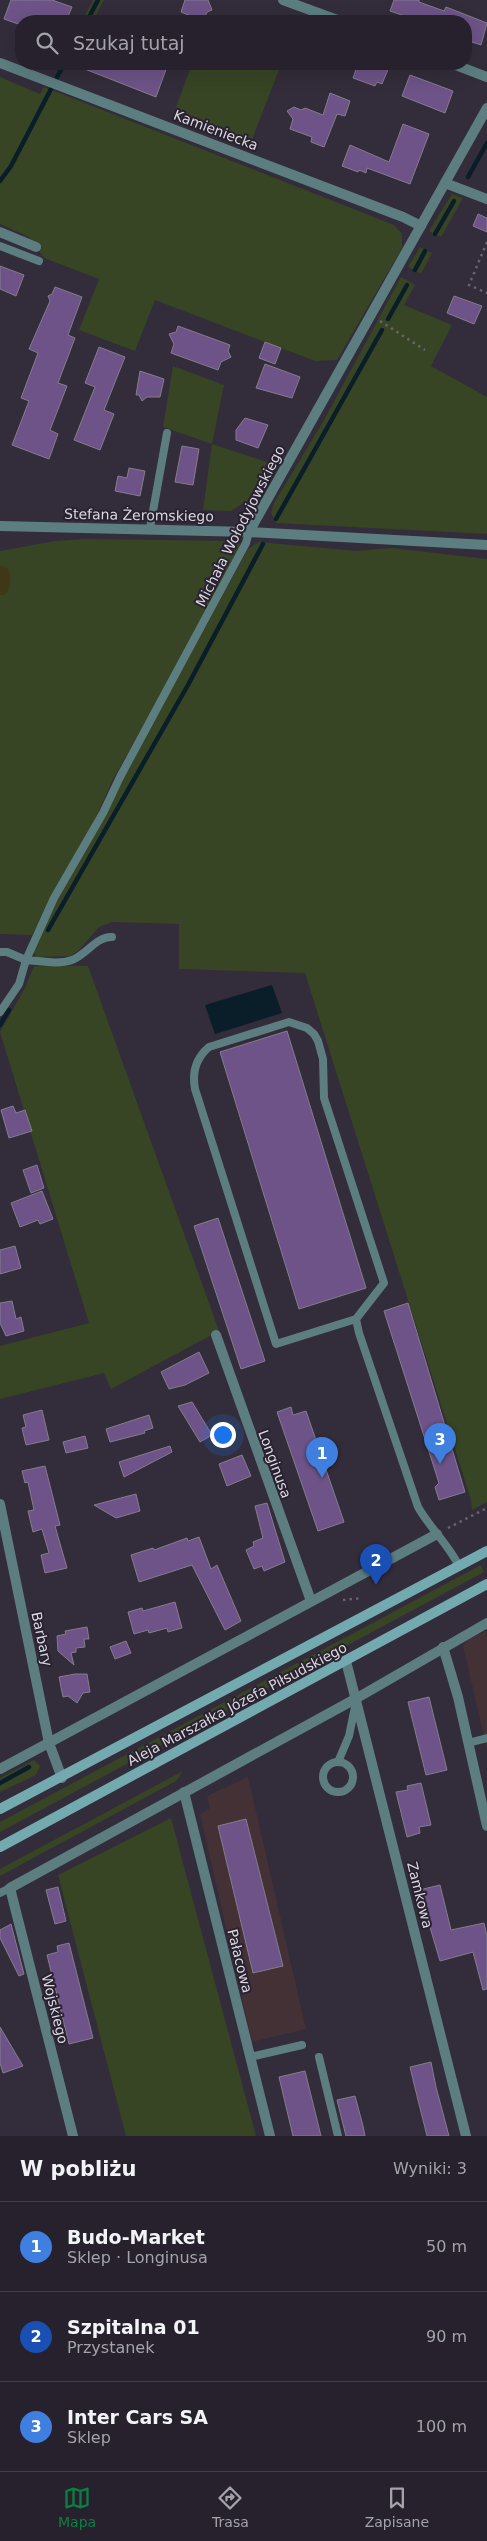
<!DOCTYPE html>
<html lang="pl">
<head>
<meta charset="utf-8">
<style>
	:root { --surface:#26212c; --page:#2e2934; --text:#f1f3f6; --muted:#a4a3a9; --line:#423e48; --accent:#0b8043 }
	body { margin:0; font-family:"DejaVu Sans",sans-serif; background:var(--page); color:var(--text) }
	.you { position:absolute; left:222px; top:1434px; width:18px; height:18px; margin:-12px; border:4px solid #fff; border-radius:50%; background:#1a73e8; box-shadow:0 0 0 8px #1a73e833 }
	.badge { display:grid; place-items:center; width:32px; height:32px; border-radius:50%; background:var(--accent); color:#fff; font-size:16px; font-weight:700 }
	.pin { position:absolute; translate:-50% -41px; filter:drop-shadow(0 1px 2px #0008) }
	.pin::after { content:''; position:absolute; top:26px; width:18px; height:15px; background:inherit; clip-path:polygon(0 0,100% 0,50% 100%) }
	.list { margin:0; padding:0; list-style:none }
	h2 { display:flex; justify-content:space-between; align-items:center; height:65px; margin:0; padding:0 20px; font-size:21px }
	h2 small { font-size:16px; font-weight:400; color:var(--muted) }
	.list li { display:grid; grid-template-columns:32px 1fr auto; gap:15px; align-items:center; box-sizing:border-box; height:90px; padding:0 20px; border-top:1px solid var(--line) }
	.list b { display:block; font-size:19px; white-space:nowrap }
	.list p { margin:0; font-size:16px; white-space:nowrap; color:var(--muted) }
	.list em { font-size:16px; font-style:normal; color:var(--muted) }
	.icon { flex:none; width:28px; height:28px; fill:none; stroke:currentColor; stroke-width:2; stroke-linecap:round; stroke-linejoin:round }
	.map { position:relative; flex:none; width:487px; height:2136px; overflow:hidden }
	.search { position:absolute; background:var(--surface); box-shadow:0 5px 20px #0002; left:15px; right:15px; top:15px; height:55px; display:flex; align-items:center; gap:12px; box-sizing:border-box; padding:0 18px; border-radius:20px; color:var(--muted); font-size:19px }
	.sheet { height:335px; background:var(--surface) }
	nav { display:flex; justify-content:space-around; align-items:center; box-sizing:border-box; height:70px; border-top:1px solid var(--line); background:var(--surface); font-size:14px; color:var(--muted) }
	nav a { display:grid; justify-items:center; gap:2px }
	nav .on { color:var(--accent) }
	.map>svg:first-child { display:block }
	.commercial { fill:#443136 }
	.green { fill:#374524 }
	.sand { fill:#3f3716 }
	.water { fill:#091e28 }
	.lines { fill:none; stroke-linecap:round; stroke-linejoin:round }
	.stream { stroke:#091e28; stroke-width:4.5 }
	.building { fill:#6d5387; stroke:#847d8d }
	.path { stroke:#68626e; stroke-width:2.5; stroke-dasharray:2.5 4; stroke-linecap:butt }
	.service { stroke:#5c7e81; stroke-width:8 }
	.minor { stroke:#5c7e81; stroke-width:10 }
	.secondary { stroke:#73aaaf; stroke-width:10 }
	.labels { text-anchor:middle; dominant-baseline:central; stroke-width:4; stroke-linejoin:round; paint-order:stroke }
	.street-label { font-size:14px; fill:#dbd7e0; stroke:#292230 }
</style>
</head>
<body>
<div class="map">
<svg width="487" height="2136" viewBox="0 0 487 2136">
	<rect width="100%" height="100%" fill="#332c3a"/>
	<g class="commercial">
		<path d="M 487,1631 L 487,1749 L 463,1646 L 469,1638 Z"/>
		<path d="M 248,1777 L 306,2029 L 252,2042 L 200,1814 L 210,1808 L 207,1796 Z"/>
	</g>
	<g class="green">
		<path d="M 93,0 L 104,0 L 93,21 L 82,21 Z"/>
		<path d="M 192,64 L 272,64 L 280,67 L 250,145 L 173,115 Z"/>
		<path d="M 0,77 L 40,94 L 44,87 L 394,225 L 402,234 L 402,248 L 337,360 L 315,361 L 155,300 L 135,351 L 79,330 L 99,279 L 44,258 L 29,237 L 0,224 Z"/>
		<path d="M 452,194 L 463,198 L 441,237 L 429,231 Z"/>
		<path d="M 420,247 L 432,253 L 421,274 L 408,267 Z"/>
		<path d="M 401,277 L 415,285 L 404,305 L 452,325 L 431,366 L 487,397 L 487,534 L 276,523 L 271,513 L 274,503 L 323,422 Z"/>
		<path d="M 173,366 L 224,385 L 212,444 L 270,463 L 247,501 L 231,511 L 203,510 L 212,444 L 163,427 Z"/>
		<path d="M 85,539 L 236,541 L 239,542 L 241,547 L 199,628 L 112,781 L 95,820 L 32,935 L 0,934 L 0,551 L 55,541 Z"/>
		<path d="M 259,542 L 357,551 L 392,548 L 487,559 L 487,1502 L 472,1510 L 471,1500 L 305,973 L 179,969 L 179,924 L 112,922 L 99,927 L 79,950 L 70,956 L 36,957 L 33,950 L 68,879 L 248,549 Z"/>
		<path d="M 34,966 L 88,966 L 219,1331 L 111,1389 L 104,1373 L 0,1399 L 0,1346 L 89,1323 L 0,1032 L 25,988 Z"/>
		<path d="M 481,1565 L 484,1572 L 0,1832 L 0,1822 Z"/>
		<path d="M 34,1760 L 40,1766 L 36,1775 L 0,1792 L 0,1778 Z"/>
		<path d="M 183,1771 L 176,1781 L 0,1876 L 0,1869 Z"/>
		<path d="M 171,1818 L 256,2136 L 126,2136 L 58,1875 Z"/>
	</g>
	<path class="sand" d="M 0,566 L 6,567 C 13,575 11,589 4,595 L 0,595 Z"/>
	<path class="water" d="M 272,985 L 282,1013 L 215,1034 L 205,1005 Z"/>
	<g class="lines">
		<g class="stream">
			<path d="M 87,21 L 98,0"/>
			<path d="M 57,77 L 64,64"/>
			<path d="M 468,177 L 487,143"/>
			<path d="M 0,181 L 11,166 L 51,89"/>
			<path d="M 435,234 L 454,201"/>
			<path d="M 415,270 L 425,251"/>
			<path d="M 388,319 L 407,285"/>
			<path d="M 276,519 L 382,330"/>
			<path d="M 48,930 L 188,685 L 263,544"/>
			<path d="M 0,1025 L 9,1010"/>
			<path d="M 0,1783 L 29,1767"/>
		</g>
	</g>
	<g class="building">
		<path d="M 11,0 L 52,0 L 72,7 L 66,21 L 21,21 L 21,25 L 4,19 Z"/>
		<path d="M 185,0 L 208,0 L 212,10 L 207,12 L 203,21 L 181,12 Z"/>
		<path d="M 394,0 L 419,0 L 419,2 L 444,11 L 446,7 L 487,23 L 481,45 L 466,40 L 466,21 L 419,21 L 390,11 Z"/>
		<path d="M 72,64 L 168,64 L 156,97 Z"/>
		<path d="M 358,64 L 382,64 L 389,67 L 382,84 L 377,82 L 375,86 L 353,78 Z"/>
		<path d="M 410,75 L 453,91 L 445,113 L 402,96 Z"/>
		<path d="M 330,93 L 350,101 L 345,116 L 337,114 L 324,147 L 311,142 L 312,137 L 290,129 L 293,119 L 287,111 L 294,107 L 301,110 L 305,108 L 323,115 Z"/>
		<path d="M 403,124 L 429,134 L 410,184 L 367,168 L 366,173 L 359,170 L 358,172 L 342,166 L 350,145 L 389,162 Z"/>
		<path d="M 478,214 L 487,218 L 487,232 L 473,226 Z"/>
		<path d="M 0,266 L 24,275 L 16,296 L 0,289 Z"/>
		<path d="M 55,287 L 82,297 L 68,335 L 75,338 L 58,383 L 67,386 L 50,430 L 58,434 L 49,459 L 12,445 L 29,401 L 21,398 L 38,353 L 29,349 L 50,301 L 48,296 L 52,294 Z"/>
		<path d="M 454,296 L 482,306 L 474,324 L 447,313 Z"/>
		<path d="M 178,326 L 230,345 L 228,351 L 231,357 L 221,362 L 218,370 L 171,353 L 174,344 L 169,334 L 176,332 Z"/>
		<path d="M 265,342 L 281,348 L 275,364 L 259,358 Z"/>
		<path d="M 99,347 L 125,357 L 104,410 L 114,414 L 100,450 L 74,440 L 95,387 L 85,383 Z"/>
		<path d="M 265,364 L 300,377 L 292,398 L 256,388 Z"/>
		<path d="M 140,371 L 164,379 L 160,397 L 147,397 L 142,401 L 139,395 L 136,395 Z"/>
		<path d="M 245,418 L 268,425 L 258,448 L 236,440 L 236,430 Z"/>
		<path d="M 182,446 L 199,449 L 193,485 L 175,482 Z"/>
		<path d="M 129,468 L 145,471 L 140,496 L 115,491 L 118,476 L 127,478 Z"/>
		<path d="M 287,1031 L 366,1288 L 299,1309 L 220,1052 Z"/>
		<path d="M 13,1106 L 16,1113 L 25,1110 L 32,1131 L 9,1138 L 1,1110 Z"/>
		<path d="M 37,1165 L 44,1188 L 31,1193 L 23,1170 Z"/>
		<path d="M 42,1191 L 53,1219 L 40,1224 L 38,1220 L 20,1227 L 11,1203 Z"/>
		<path d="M 218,1218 L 265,1361 L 241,1369 L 194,1226 Z"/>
		<path d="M 15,1246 L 21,1268 L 0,1274 L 0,1250 Z"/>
		<path d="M 12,1301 L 16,1319 L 21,1317 L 24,1331 L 6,1336 L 0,1323 L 0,1303 Z"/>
		<path d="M 408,1303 L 465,1492 L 439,1500 L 435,1487 L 439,1483 L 384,1311 Z"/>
		<path d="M 199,1352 L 209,1373 L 185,1385 L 169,1389 L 161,1372 Z"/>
		<path d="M 192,1402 L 212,1435 L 200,1442 L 178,1406 Z"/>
		<path d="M 291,1407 L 293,1415 L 306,1411 L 344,1522 L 318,1531 L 277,1412 Z"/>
		<path d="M 42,1410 L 49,1440 L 26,1445 L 22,1428 L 26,1427 L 23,1415 Z"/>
		<path d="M 149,1415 L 153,1428 L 144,1431 L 145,1433 L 110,1442 L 106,1429 Z"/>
		<path d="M 85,1436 L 88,1448 L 66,1453 L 63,1442 Z"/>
		<path d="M 170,1446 L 172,1452 L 124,1477 L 119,1462 Z"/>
		<path d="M 242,1455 L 251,1476 L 227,1486 L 219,1464 Z"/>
		<path d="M 45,1466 L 60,1525 L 55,1526 L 67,1568 L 45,1573 L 41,1555 L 49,1553 L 42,1529 L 33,1532 L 28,1511 L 34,1510 L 28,1482 L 25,1483 L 22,1471 Z"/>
		<path d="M 136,1494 L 140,1511 L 116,1518 L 94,1505 Z"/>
		<path d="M 267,1503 L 285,1562 L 264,1571 L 262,1566 L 254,1569 L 246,1550 L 254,1546 L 253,1542 L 263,1538 L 255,1506 Z"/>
		<path d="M 199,1537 L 211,1569 L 217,1565 L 241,1621 L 225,1630 L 192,1565 L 139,1582 L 131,1555 L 153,1548 L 154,1550 L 187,1538 L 188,1541 Z"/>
		<path d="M 175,1602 L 182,1628 L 168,1632 L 167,1628 L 149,1633 L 148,1630 L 134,1634 L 128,1612 L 142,1608 L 143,1611 Z"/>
		<path d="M 87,1627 L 89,1639 L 84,1639 L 85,1647 L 76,1648 L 76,1652 L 71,1653 L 74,1665 L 58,1651 L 57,1636 L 66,1634 L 65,1631 Z"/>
		<path d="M 126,1641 L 131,1653 L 115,1659 L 110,1647 Z"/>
		<path d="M 75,1674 L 87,1674 L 90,1692 L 83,1693 L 77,1703 L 68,1696 L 63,1697 L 59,1677 Z"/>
		<path d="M 429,1697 L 447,1770 L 426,1775 L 408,1702 Z"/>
		<path d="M 421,1783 L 431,1825 L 419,1827 L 420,1833 L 407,1837 L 396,1792 L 408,1790 L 407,1786 Z"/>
		<path d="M 246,1819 L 283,1966 L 253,1973 L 218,1826 Z"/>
		<path d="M 440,1885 L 451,1930 L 484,1923 L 487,1936 L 487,1989 L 483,1990 L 473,1952 L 440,1961 L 419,1890 Z"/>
		<path d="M 58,1887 L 66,1921 L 55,1924 L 46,1890 Z"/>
		<path d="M 11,1924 L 24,1974 L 19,1976 L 0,1938 L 0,1930 Z"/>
		<path d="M 69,1943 L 93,2038 L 69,2044 L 47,1955 L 58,1952 L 57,1946 Z"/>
		<path d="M 0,2027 L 23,2066 L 3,2073 L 0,2063 Z"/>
		<path d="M 431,2062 L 436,2087 L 449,2136 L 427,2136 L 416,2092 L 410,2067 Z"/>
		<path d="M 305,2071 L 321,2136 L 293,2136 L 279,2077 Z"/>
		<path d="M 355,2096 L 363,2126 L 365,2136 L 346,2136 L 337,2100 Z"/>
	</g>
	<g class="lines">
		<g class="path">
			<path d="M 487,242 L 469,285 L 487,293"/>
			<path d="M 380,321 L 425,350"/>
			<path d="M 448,1528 L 487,1508"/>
			<path d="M 343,1600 L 362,1598"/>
		</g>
		<g class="service">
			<path d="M 0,246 L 39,261"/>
			<path d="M 150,528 L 167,433"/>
			<path d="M 112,937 C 97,936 86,955 72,960 C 58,965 41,961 26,960 L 54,898 L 103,813 L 120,777 L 246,543 L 249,532"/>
			<path d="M 0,952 L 7,952 L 26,960 L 19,984 L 0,1012"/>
			<path d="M 356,1319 L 276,1344 L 195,1089 C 192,1073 196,1058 209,1047 L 289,1022 L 307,1028 L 314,1034 L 318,1041 L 323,1059 L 324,1098 L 384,1283 L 356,1319 L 359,1333 L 418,1507 C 430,1528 448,1544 459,1566"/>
			<path d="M 468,1743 L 487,1738"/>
			<path d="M 338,1762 L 349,1736 L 356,1702"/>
			<circle cx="338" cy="1777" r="15"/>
			<path d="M 0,1893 L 10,1888"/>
			<path d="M 250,2057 L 302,2045"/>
			<path d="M 319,2057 L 338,2136"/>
		</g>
		<g class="minor">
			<path d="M 283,0 L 340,21"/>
			<path d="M 0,63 L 403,217 L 421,226"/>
			<path d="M 453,64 L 487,77"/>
			<path d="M 445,183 L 487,199"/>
			<path d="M 0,232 L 36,247"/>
			<path d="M 0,526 L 249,532 L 487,545"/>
			<path d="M 249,532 L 487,108"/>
			<path d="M 216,1335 L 311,1601"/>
			<path d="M 0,1504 L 49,1743 L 62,1778"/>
			<path d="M 443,1647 L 458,1697 L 487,1826"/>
			<path d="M 346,1661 L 466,2136"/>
			<path d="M 0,1769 L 437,1534"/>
			<path d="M 184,1792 L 270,2136"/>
			<path d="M 73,2136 L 10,1888 L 357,1698 L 487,1623"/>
		</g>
		<g class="secondary">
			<path d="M 0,1809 L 487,1551"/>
			<path d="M 0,1847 L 487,1584"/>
		</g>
	</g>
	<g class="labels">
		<g class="street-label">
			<text transform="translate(216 130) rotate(21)">Kamieniecka</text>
			<text transform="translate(139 515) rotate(1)">Stefana Żeromskiego</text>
			<text transform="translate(240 526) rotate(-63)">Michała Wołodyjowskiego</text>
			<text transform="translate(275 1464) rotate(70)">Longinusa</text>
			<text transform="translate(42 1639) rotate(78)">Barbary</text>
			<text transform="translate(237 1704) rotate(-28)">Aleja Marszałka Józefa Piłsudskiego</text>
			<text transform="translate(420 1895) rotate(76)">Zamkowa</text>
			<text transform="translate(240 1961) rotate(76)">Pałacowa</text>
			<text transform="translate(55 2009) rotate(76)">Wojskiego</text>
		</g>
	</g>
</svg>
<div class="you"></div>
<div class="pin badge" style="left:322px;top:1478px;background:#3f7fe0">1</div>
<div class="pin badge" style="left:376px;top:1585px;background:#1a4fb4">2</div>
<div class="pin badge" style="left:440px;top:1464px;background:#3f7fe0">3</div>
<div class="search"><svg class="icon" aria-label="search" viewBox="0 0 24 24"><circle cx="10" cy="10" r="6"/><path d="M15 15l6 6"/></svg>Szukaj tutaj</div>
</div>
<section class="sheet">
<h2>W pobliżu<small>Wyniki: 3</small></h2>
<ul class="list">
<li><span class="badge" style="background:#3f7fe0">1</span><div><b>Budo-Market</b><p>Sklep · Longinusa</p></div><em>50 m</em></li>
<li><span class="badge" style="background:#1a4fb4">2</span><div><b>Szpitalna 01</b><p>Przystanek</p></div><em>90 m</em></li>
<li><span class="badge" style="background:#3f7fe0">3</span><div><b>Inter Cars SA</b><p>Sklep</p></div><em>100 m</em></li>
</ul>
</section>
<nav>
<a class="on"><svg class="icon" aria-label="map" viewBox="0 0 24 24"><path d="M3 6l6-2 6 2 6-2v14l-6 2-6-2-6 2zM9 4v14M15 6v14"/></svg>Mapa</a>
<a><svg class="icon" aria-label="directions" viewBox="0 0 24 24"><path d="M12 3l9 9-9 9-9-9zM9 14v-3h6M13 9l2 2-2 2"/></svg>Trasa</a>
<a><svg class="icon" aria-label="saved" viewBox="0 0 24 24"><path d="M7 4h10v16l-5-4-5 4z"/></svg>Zapisane</a>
</nav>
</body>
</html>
